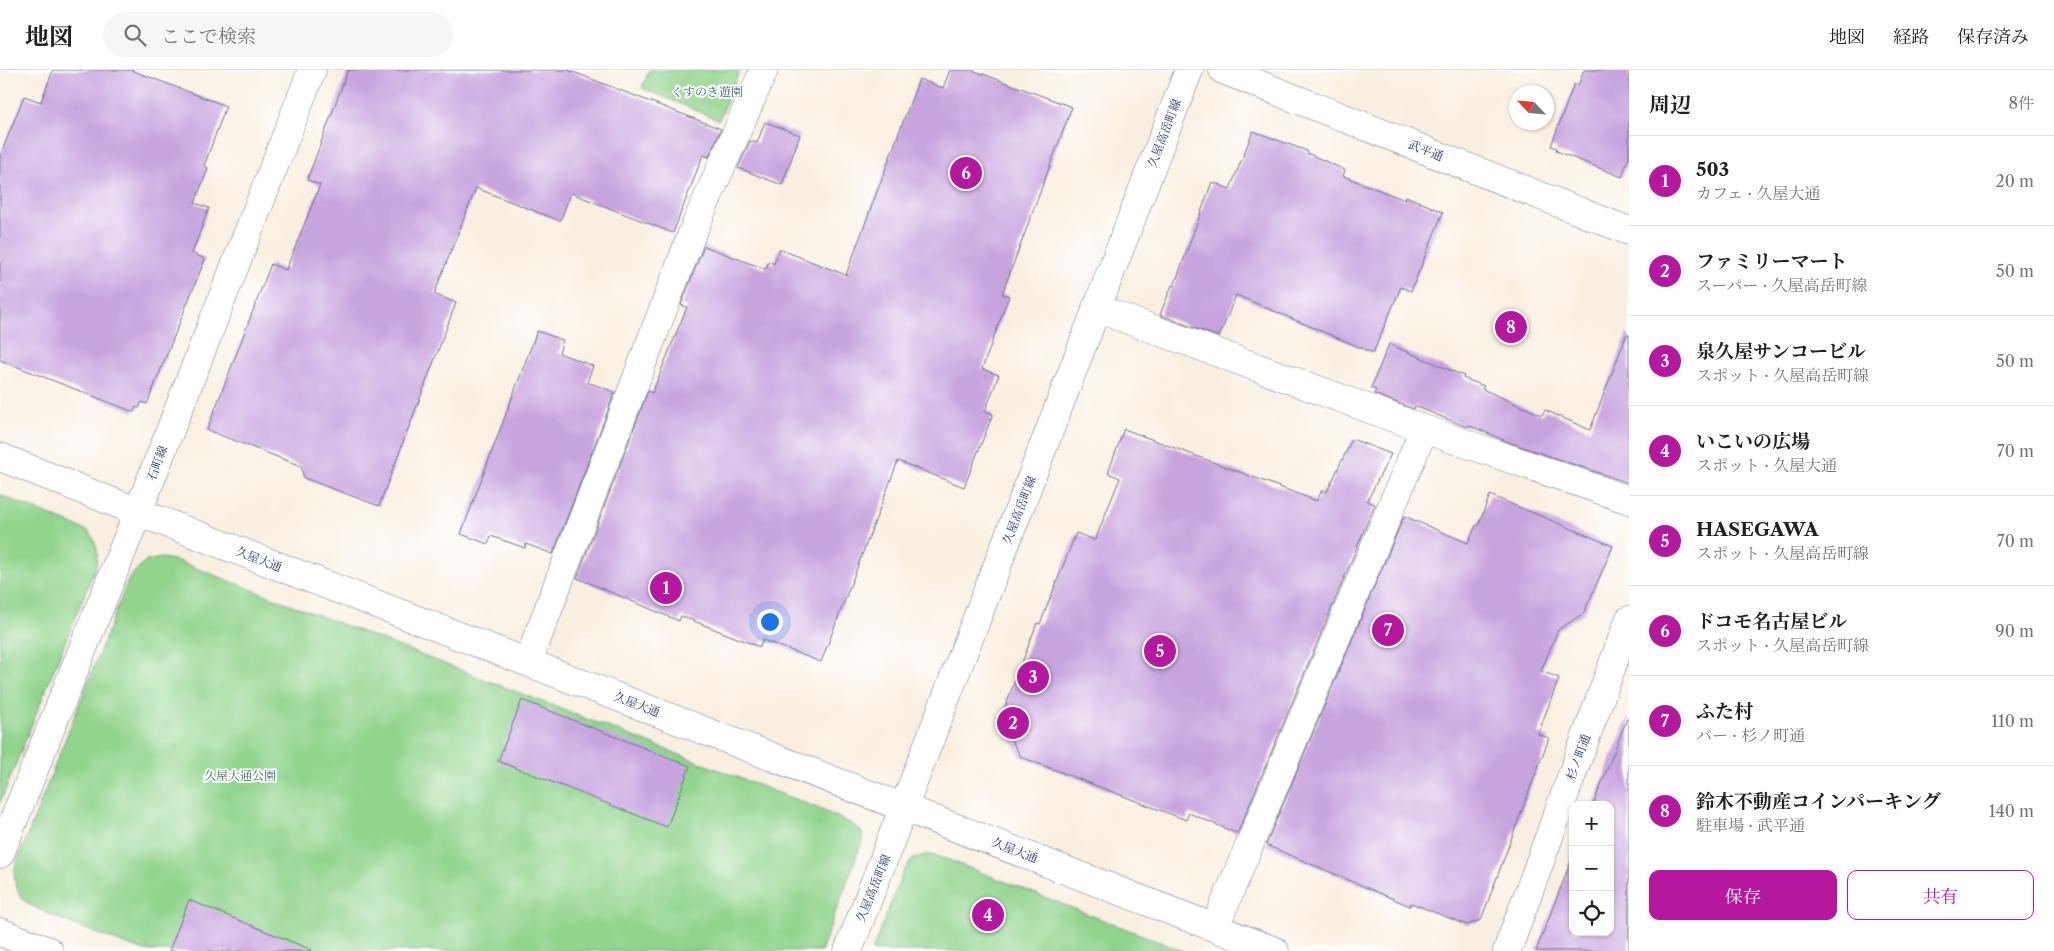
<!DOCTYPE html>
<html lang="ja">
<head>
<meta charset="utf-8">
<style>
	:root { --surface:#fff; --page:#f6f6f6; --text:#202124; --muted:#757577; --line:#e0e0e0; --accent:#b5179e }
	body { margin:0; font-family:"Libre Caslon Text","Noto Serif JP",serif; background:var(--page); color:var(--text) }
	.controls { position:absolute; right:15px; bottom:15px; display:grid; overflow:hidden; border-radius:10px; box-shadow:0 1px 4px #0004 }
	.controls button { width:45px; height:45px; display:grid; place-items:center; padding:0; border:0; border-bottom:1px solid var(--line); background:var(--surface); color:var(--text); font:25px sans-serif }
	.compass { position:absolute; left:1509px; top:15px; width:45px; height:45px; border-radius:50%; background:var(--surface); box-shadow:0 1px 4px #0004; rotate:296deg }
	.you { position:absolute; left:769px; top:551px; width:18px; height:18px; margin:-12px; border:4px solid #fff; border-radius:50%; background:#1a73e8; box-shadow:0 0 0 8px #1a73e833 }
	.badge { display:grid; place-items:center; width:32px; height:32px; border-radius:50%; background:var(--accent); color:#fff; font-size:16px; font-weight:700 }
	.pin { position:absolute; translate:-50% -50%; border:2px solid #fff; box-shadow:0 1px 5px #0006 }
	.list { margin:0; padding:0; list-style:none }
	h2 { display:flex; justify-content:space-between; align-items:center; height:65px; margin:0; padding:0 20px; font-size:21px }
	h2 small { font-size:16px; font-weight:400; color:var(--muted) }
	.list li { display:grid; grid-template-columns:32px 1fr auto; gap:15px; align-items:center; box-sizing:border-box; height:90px; padding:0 20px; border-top:1px solid var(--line) }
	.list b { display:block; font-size:19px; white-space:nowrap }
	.list p { margin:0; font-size:16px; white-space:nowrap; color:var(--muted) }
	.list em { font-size:16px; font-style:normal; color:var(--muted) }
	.actions { display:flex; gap:10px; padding:15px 20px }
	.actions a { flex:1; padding:11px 0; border:1px solid var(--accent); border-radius:10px; text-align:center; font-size:18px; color:var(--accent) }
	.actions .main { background:var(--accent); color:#fff }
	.icon { flex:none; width:28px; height:28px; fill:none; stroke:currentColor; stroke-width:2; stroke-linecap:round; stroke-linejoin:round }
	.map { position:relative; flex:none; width:1629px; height:881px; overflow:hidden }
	header { display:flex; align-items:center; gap:30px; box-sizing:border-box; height:70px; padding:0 25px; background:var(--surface); border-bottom:1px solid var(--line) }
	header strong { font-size:24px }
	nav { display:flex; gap:28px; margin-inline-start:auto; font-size:18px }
	.search { width:350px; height:45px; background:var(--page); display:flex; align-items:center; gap:12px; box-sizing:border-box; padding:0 18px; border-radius:28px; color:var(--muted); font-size:19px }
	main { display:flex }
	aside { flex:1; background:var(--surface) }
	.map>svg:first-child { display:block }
	.green { fill:#91d48c; stroke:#568275 }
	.building { fill:#c8a4df }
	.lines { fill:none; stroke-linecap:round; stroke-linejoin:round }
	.street-casing { stroke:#69728c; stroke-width:29 }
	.secondary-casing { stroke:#69728c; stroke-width:29 }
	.street { stroke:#fff; stroke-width:28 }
	.secondary { stroke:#fff; stroke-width:28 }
	.labels { text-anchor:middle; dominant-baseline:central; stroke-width:4; stroke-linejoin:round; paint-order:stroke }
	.park-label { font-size:12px; fill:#3e616c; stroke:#fff }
	.street-label { font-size:12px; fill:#1b2f5e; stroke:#fff }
</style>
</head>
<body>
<header>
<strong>地図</strong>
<div class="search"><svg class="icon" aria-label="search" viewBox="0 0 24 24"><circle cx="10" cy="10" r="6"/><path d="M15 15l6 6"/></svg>ここで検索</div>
<nav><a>地図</a><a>経路</a><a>保存済み</a></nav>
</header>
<main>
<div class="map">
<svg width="1629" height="881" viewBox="0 0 1629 881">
	<rect width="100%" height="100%" fill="#fff"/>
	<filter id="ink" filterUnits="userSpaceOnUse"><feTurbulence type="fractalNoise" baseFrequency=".02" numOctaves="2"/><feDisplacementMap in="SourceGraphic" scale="10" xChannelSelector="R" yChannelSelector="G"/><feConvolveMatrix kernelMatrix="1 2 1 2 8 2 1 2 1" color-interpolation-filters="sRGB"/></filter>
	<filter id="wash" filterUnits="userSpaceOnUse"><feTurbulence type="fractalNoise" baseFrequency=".0096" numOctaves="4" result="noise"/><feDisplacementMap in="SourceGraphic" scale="20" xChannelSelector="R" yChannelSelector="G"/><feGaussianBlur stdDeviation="1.12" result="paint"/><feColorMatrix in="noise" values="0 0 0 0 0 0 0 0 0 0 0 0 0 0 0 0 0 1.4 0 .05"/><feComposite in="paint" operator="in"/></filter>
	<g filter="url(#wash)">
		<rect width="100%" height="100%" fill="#f9efe0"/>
		<g class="green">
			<path d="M 649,0 L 740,0 L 719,50 L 642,18 Z"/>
			<path d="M 0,425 L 88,461 C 97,472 99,481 96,496 L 0,733 Z"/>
			<path d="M 162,488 L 178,491 L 815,737 L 852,754 L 862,762 L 862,772 L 821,881 L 144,881 C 124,873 33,842 23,829 C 15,818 14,810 15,797 L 129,508 L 145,491 Z"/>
			<path d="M 927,784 L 949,790 L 1183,881 L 872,881 L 904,800 L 913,789 Z"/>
		</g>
		<g id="blocks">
			<g class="building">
				<path d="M 53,0 L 131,0 L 226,36 L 204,96 L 208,98 L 195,133 L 209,138 L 192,183 L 205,189 L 147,334 L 142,332 L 139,338 L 136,337 L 134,342 L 0,290 L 0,86 L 24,26 L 41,32 Z"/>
				<path d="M 348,0 L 568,0 L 721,59 L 709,87 L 703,85 L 673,163 L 571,123 L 560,151 L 476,118 L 434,224 L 456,233 L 379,436 L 304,408 L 301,396 L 207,360 L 271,194 L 286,200 L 320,115 L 307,110 Z"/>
				<path d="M 950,0 L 972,0 L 1072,37 L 1002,224 L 1009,226 L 982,299 L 999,305 L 985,341 L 993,344 L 964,417 L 898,391 L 821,592 L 763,570 L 760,577 L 681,546 L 679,551 L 577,508 L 648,321 L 652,323 L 687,237 L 681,235 L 704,176 L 765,199 L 769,191 L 774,194 L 779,179 L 846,205 L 919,9 L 943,18 Z"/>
				<path d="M 1584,0 L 1629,0 L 1629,87 L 1622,107 L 1556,81 L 1557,78 L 1551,76 L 1574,14 L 1578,16 Z"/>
				<path d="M 765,52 L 800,65 L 782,115 L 738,98 L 750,71 L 757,73 Z"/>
				<path d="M 1253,61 L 1307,81 L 1307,83 L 1345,100 L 1343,106 L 1405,130 L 1406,126 L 1443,142 L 1411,221 L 1401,217 L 1373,283 L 1236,225 L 1219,267 L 1160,245 L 1172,215 L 1174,216 L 1212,112 L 1230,119 Z"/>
				<path d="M 537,261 L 563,270 L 559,283 L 593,296 L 587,312 L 615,322 L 553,484 L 526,474 L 525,478 L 491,466 L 488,474 L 461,464 Z"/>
				<path d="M 1627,264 L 1629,265 L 1629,413 L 1511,373 L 1468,355 L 1467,357 L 1415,336 L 1414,339 L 1374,324 L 1376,320 L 1371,318 L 1389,274 L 1464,306 L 1463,308 L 1484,316 L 1482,319 L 1542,345 L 1545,340 L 1590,360 Z"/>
				<path d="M 1124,359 L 1317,431 L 1322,420 L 1327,422 L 1352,369 L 1391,384 L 1367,431 L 1375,434 L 1238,762 L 1236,763 L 1189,743 L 1186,750 L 1021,687 L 1000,650 L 1037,553 L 1040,554 L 1076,463 L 1095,470 L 1120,408 L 1108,403 Z"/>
				<path d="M 1490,425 L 1613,476 L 1584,543 L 1558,560 L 1541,601 L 1559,608 L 1538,664 L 1549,668 L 1481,850 L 1467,855 L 1411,833 L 1410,836 L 1266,775 L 1404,446 L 1468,473 L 1476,455 L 1478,456 Z"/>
				<path d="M 522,630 L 690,696 L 667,757 L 498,691 Z"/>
				<path d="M 1627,649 L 1629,649 L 1629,881 L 1536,881 L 1573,786 L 1573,862 L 1610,862 L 1610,735 L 1593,735 Z"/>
				<path d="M 189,830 L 312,880 L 311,881 L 169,881 Z"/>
			</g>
		</g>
	</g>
	<g filter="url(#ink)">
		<use href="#blocks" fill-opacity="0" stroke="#69728c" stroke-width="1"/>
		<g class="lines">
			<g class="street-casing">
				<g id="street">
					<path d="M 1096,238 L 1424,359 L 1629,430"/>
					<path d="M 528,592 L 693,161 L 764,0"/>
					<path d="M 0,784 L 138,442 L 312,0"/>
					<path d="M 1215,857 L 1424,359"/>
					<path d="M 1507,881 L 1629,550"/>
				</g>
			</g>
			<g class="secondary-casing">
				<g id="secondary">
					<path d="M 1223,0 L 1629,161"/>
					<path d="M 0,387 L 138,442 L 1275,881"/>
					<path d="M 0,862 L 49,881"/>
					<path d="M 848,881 C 963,588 1074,293 1189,0"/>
				</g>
			</g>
			<use href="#street" class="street"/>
			<use href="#secondary" class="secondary"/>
		</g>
	</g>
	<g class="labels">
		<g class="park-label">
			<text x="707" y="21">くすのき遊園</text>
			<text x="240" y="705">久屋大通公園</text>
		</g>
		<g class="street-label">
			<text transform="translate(1164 63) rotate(-69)">久屋高岳町線</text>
			<text transform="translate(1426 80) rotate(22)">武平通</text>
			<text transform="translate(157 393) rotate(-69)">石町線</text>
			<text transform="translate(1019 440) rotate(-69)">久屋高岳町線</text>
			<text transform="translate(259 489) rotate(21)">久屋大通</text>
			<text transform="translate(637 634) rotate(21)">久屋大通</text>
			<text transform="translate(1578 687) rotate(-70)">杉ノ町通</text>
			<text transform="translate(1015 780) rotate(21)">久屋大通</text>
			<text transform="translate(873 818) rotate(-68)">久屋高岳町線</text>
		</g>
	</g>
</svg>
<div class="controls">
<button>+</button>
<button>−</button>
<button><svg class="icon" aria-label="locate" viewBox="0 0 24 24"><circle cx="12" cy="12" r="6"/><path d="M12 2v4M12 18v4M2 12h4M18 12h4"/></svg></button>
</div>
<svg class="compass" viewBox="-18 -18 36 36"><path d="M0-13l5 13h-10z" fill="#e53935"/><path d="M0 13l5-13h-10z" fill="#757577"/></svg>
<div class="you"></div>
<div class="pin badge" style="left:666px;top:518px">1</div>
<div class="pin badge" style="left:1013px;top:653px">2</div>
<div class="pin badge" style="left:1033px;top:607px">3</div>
<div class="pin badge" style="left:988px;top:845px">4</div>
<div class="pin badge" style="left:1160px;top:581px">5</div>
<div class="pin badge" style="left:966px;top:103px">6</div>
<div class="pin badge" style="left:1388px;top:560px">7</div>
<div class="pin badge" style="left:1511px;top:257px">8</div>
</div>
<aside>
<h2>周辺<small>8件</small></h2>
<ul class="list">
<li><span class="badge">1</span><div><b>503</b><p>カフェ · 久屋大通</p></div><em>20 m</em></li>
<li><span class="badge">2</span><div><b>ファミリーマート</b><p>スーパー · 久屋高岳町線</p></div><em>50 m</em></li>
<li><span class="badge">3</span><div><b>泉久屋サンコービル</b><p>スポット · 久屋高岳町線</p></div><em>50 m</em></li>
<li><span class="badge">4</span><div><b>いこいの広場</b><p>スポット · 久屋大通</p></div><em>70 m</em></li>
<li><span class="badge">5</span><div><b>HASEGAWA</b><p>スポット · 久屋高岳町線</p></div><em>70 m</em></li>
<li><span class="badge">6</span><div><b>ドコモ名古屋ビル</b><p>スポット · 久屋高岳町線</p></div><em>90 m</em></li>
<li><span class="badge">7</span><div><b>ふた村</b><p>バー · 杉ノ町通</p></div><em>110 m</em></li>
<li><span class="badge">8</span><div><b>鈴木不動産コインパーキング</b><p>駐車場 · 武平通</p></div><em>140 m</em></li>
</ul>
<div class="actions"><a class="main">保存</a><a>共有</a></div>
</aside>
</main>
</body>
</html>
